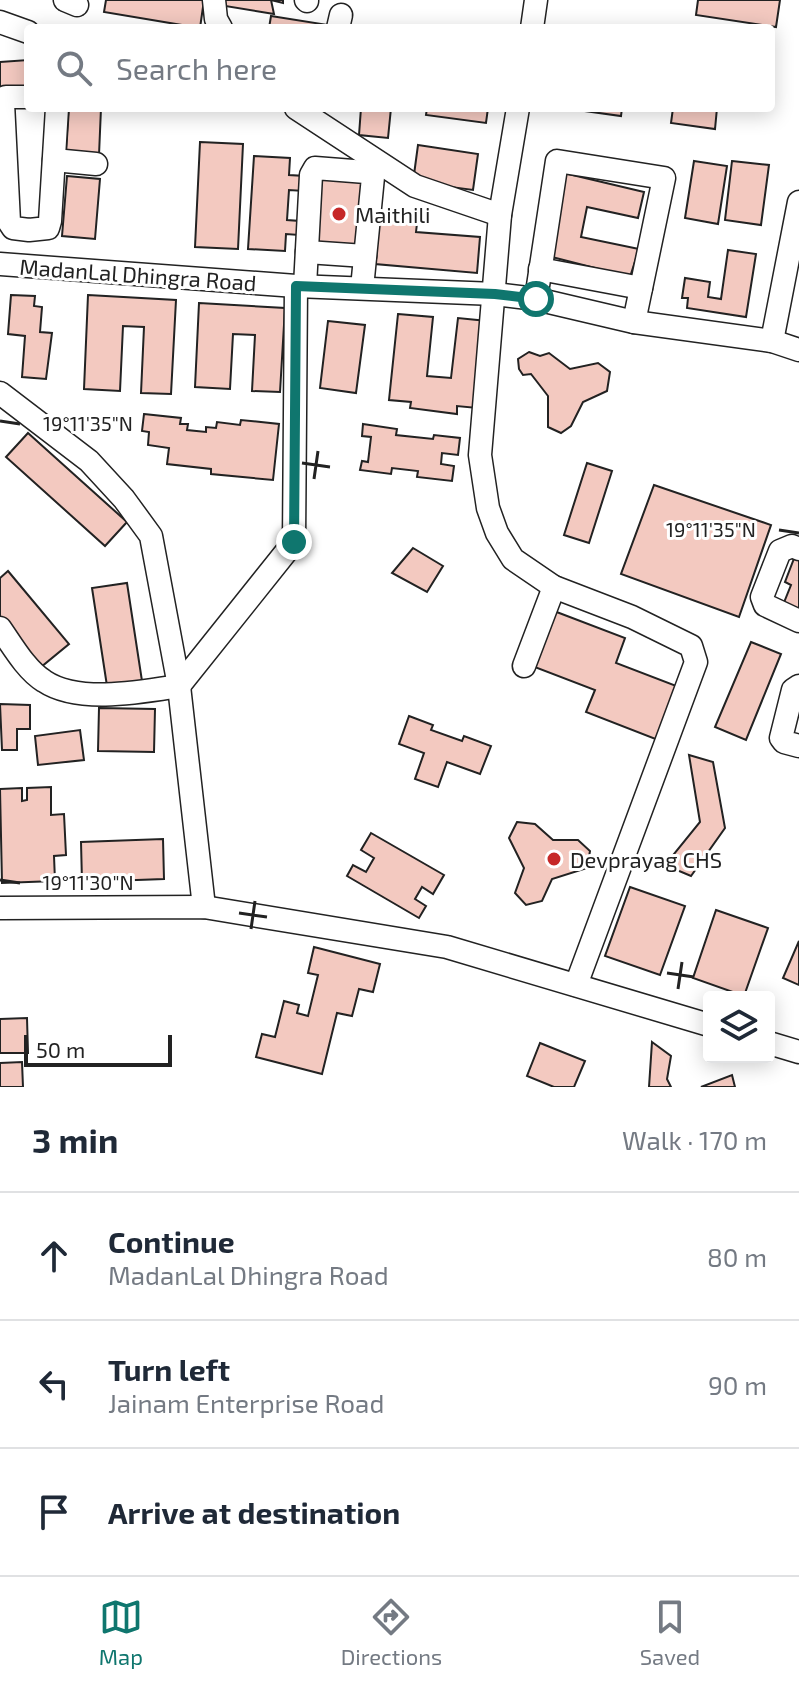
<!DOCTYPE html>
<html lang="en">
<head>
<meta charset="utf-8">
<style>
	:root { --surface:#fff; --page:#f2f2f3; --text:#1f2937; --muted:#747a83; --line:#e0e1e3; --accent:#0f766e }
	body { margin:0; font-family:"Exo 2",sans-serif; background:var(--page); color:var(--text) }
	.controls { position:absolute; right:24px; bottom:24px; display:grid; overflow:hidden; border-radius:8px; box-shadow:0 4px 20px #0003 }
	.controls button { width:72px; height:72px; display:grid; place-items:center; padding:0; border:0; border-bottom:2px solid var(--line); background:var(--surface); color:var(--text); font:40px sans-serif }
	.scale { position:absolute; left:24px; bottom:20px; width:148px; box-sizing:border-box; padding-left:8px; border:4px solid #222; border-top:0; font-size:22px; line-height:28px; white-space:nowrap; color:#222; -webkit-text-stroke:6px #fff; paint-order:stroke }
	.stop { position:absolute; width:24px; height:24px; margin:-18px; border:6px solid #0f766e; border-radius:50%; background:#fff }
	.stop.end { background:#0f766e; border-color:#fff; box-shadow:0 2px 8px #0008 }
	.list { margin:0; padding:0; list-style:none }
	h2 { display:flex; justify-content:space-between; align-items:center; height:104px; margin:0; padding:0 32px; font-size:34px }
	h2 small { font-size:26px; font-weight:400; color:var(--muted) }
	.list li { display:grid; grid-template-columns:52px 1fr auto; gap:24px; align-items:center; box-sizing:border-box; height:128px; padding:0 32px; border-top:2px solid var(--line) }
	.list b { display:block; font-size:30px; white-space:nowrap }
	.list p { margin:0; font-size:26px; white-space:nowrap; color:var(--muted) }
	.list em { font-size:26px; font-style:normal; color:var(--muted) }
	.icon { flex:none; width:44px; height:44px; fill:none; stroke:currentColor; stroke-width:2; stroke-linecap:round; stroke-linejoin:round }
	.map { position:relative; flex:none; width:799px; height:1087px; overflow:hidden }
	.search { position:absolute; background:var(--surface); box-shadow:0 4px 20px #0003; left:24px; right:24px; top:24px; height:88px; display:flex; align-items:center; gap:20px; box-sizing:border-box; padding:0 28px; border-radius:8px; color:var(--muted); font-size:30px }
	.sheet { height:488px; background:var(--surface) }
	nav { display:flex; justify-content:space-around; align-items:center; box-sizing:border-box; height:112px; border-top:2px solid var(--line); background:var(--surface); font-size:22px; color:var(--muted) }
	nav a { display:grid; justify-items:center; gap:4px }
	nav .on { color:var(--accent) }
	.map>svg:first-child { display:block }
	.building { fill:#f3c9c0; stroke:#222; stroke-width:2 }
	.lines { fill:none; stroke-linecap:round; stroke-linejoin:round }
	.minor-casing { stroke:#222; stroke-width:25 }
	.minor { stroke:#fff; stroke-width:22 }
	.route { stroke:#0f766e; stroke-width:10 }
	.ticks { fill:none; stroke:#222; stroke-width:3 }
	.poi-dot { fill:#c62828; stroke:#fff; stroke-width:3 }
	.labels { text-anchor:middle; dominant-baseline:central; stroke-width:6; stroke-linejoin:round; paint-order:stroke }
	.poi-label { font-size:22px; fill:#222; stroke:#fff; text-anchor:start }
	.street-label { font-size:22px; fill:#222; stroke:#fff }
	.ticks-label { font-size:20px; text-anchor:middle; fill:#222; stroke:#fff; stroke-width:6; stroke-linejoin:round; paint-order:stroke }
</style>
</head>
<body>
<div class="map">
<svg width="799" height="1087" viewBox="0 0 799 1087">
	<rect width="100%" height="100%" fill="#fff"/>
	<g class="building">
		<path d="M 106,0 L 204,0 L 200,28 L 104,12 Z"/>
		<path d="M 219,0 L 283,0 L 283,3 L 271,0 L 274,14 L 219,5 Z"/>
		<path d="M 698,0 L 780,0 L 776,27 L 696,15 Z"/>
		<path d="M 271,16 L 328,25 L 328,28 L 269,28 Z"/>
		<path d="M 28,60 L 28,90 L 0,92 L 0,62 Z"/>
		<path d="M 69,108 L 101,108 L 99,155 L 66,153 Z"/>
		<path d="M 361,108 L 391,108 L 388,138 L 359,135 Z"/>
		<path d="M 427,108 L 488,108 L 486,123 L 426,115 Z"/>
		<path d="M 563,108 L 622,108 L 621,116 Z"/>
		<path d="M 673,108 L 717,108 L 715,129 L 671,123 Z"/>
		<path d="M 200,142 L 243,144 L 238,249 L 195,247 Z"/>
		<path d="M 418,145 L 478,154 L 473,190 L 413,182 Z"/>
		<path d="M 254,156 L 290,158 L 289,175 L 305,176 L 304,191 L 289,190 L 287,220 L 300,221 L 299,235 L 286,234 L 285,251 L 248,249 Z"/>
		<path d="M 694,161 L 727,166 L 718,224 L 685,218 Z"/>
		<path d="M 732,161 L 769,165 L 761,225 L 725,220 Z"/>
		<path d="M 564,173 L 644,192 L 638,218 L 587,207 L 581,237 L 639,249 L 630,277 L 548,256 Z"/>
		<path d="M 67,176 L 100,179 L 95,239 L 62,236 Z"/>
		<path d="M 317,176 L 367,181 L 361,252 L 311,248 Z"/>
		<path d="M 380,211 L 418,215 L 416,232 L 480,237 L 477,273 L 375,264 Z"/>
		<path d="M 728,250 L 756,254 L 746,317 L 687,308 L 688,298 L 682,298 L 685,278 L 710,282 L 708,297 L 721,299 Z"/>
		<path d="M 11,295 L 35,296 L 34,306 L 42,307 L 40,332 L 52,333 L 46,379 L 22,377 L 25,336 L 8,334 Z"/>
		<path d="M 88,295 L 176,300 L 171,394 L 141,393 L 144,327 L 123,326 L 120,391 L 84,389 Z"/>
		<path d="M 199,303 L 285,308 L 280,392 L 252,391 L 255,335 L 233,334 L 230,389 L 195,387 Z"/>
		<path d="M 398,314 L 433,317 L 427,376 L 451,378 L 458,318 L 487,321 L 477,408 L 457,406 L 457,414 L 410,408 L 411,402 L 389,400 Z"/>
		<path d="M 328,321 L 365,325 L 356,393 L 320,388 Z"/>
		<path d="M 529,352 L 540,356 L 549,353 L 570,369 L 598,363 L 610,372 L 607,391 L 583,402 L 571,426 L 561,433 L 548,427 L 548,396 L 531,374 L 523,375 L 519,369 L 518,359 Z"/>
		<path d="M 144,414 L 181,418 L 180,424 L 188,424 L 187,430 L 206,432 L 206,427 L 216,428 L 217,422 L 240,425 L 241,420 L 279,424 L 273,480 L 211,474 L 211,469 L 167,464 L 169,448 L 148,445 L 149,432 L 142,431 Z"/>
		<path d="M 363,424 L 397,429 L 396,435 L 433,439 L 434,435 L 460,438 L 458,455 L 442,453 L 441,464 L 454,466 L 452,481 L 417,477 L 418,471 L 392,468 L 391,474 L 360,470 L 362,461 L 368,462 L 371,437 L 362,436 Z"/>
		<path d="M 28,433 L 127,522 L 105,546 L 6,457 Z"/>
		<path d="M 587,463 L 612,471 L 589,543 L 564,535 Z"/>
		<path d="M 654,485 L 771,525 L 739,617 L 621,574 Z"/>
		<path d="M 413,548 L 443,566 L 427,592 L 392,573 Z"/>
		<path d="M 795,556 L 799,558 L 799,612 L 783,605 L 791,585 L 785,582 Z"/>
		<path d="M 8,571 L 69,644 L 41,667 L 0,618 L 0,578 Z"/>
		<path d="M 127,583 L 142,681 L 107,686 L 92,588 Z"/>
		<path d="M 554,611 L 625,638 L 616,663 L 679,687 L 658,740 L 586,712 L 595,690 L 532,666 Z"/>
		<path d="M 751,642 L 781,654 L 746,740 L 715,727 Z"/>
		<path d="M 0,704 L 30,705 L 30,729 L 17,729 L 17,750 L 2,750 Z"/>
		<path d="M 99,708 L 155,709 L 154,752 L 98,751 Z"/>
		<path d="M 409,716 L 433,725 L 431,730 L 462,741 L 464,736 L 491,746 L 480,774 L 447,762 L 438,787 L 415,779 L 424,753 L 399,744 Z"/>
		<path d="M 80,730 L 84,760 L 38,765 L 35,736 Z"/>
		<path d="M 689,755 L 713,762 L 725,828 L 691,876 L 665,865 L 700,822 Z"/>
		<path d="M 51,787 L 51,815 L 64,814 L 66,855 L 54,856 L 55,881 L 2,883 L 0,789 L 22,788 L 22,801 L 27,800 L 27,788 Z"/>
		<path d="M 517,822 L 535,824 L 553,840 L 578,840 L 590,851 L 587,868 L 552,879 L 542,901 L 526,905 L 515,893 L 524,868 L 509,838 Z"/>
		<path d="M 371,833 L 444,875 L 433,894 L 422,887 L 415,899 L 426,906 L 419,918 L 347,876 L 353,865 L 366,872 L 374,858 L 361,850 Z"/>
		<path d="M 163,839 L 164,879 L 82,882 L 81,842 Z"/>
		<path d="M 630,887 L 685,906 L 660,975 L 605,956 Z"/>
		<path d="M 716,910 L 768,928 L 744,996 L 693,978 Z"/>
		<path d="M 799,941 L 799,985 L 783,978 Z"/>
		<path d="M 314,947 L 380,964 L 373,992 L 359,989 L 352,1016 L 337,1013 L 322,1074 L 256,1057 L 262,1034 L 275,1037 L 284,1001 L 299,1005 L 297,1013 L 308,1016 L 318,975 L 308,973 Z"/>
		<path d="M 27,1018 L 28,1053 L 0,1053 L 0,1019 Z"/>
		<path d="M 652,1042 L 671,1056 L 667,1079 L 671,1087 L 649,1087 Z"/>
		<path d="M 540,1043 L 585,1061 L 574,1087 L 554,1087 L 527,1076 Z"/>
		<path d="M 22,1062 L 23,1087 L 0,1087 L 0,1063 Z"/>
		<path d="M 732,1075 L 735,1087 L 701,1087 Z"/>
	</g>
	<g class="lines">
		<g class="minor-casing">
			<g id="minor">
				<path d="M 65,0 L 77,5"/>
				<path d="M 214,0 L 216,19 L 221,28"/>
				<path d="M 306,0 L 307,1"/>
				<path d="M 0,22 L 28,32"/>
				<path d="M 338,28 L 341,15"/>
				<path d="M 532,28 L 536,0"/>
				<path d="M 28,97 L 6,97 L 3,103 L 9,222 L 13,228 L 29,230 L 48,228 L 50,221 L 57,108"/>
				<path d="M 296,108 L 415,186 L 500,215"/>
				<path d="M 518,108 L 500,215 L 480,455 L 488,508 L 497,533 L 513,559 L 554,587 L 632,617 L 691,646 L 696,662 L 576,985"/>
				<path d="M 54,160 L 96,164"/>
				<path d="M 307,252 L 365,256"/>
				<path d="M 0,264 L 296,286 L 495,294 L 536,299 L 634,322 L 772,341 L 799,350"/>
				<path d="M 540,269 L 641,288"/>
				<path d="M 305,286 L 311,175 L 315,168 L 366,172 L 373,177 L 362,288"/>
				<path d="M 536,299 L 557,161 L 664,178 L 634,322"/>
				<path d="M 772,341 L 799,202"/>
				<path d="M 0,393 L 89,461 L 124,499 L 151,536 L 179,686 L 204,907"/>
				<path d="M 799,549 L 792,546 L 780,551 L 762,597 L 765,605 L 799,621"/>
				<path d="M 0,628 C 12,645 26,670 44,681 C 78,704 141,692 179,686 L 294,542 L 296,286"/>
				<path d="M 524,666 L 554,587"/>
				<path d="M 799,686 L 793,690 L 781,738 L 784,742 L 799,746"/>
				<path d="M 0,908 L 204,907 L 447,947 L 709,1025"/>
				<path d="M 769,1043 L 799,1052"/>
			</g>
		</g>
		<use href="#minor" class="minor"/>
	</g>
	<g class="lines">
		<path class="route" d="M 294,542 L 296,286 L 495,294 L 536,299"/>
	</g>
	<path class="ticks" d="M 0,421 L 20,424M 302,463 L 330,467M 314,479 L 318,451M 779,530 L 799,533M 0,880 L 20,883M 239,913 L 267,917M 251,929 L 255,901M 667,973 L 694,977M 678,989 L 682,962"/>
	<g class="poi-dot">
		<circle cx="339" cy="214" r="8"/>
		<circle cx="554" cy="859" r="8"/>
	</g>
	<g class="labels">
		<g class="poi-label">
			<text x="355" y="214">Maithili</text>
			<text x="570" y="859">Devprayag CHS</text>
		</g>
		<g class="street-label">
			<text transform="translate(138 274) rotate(4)">MadanLal Dhingra Road</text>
		</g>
	</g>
	<g class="ticks-label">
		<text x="88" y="431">19°11'35"N</text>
		<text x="711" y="537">19°11'35"N</text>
		<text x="88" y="890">19°11'30"N</text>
	</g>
</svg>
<div class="controls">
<button><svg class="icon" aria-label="layers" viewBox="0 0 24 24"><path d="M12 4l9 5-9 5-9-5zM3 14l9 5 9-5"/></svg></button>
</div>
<div class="scale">50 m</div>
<div class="stop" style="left:536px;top:299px"></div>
<div class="stop end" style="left:294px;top:542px"></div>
<div class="search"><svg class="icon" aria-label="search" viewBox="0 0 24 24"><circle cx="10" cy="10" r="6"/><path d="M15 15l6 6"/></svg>Search here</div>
</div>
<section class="sheet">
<h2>3 min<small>Walk · 170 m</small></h2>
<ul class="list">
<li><svg class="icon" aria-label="ahead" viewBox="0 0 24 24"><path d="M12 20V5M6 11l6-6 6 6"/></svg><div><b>Continue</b><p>MadanLal Dhingra Road</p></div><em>80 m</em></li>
<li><svg class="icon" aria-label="left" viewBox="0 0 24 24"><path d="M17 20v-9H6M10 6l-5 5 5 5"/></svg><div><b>Turn left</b><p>Jainam Enterprise Road</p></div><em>90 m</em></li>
<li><svg class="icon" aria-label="arrive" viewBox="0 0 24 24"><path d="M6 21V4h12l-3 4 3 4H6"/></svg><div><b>Arrive at destination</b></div></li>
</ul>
</section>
<nav>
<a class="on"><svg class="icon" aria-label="map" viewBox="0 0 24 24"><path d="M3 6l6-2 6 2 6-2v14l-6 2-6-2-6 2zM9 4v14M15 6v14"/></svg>Map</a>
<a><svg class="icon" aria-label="directions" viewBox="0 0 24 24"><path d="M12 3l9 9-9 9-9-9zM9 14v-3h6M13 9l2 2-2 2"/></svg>Directions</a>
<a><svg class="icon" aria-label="saved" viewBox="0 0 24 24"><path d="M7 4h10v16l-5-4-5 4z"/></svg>Saved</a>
</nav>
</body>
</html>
